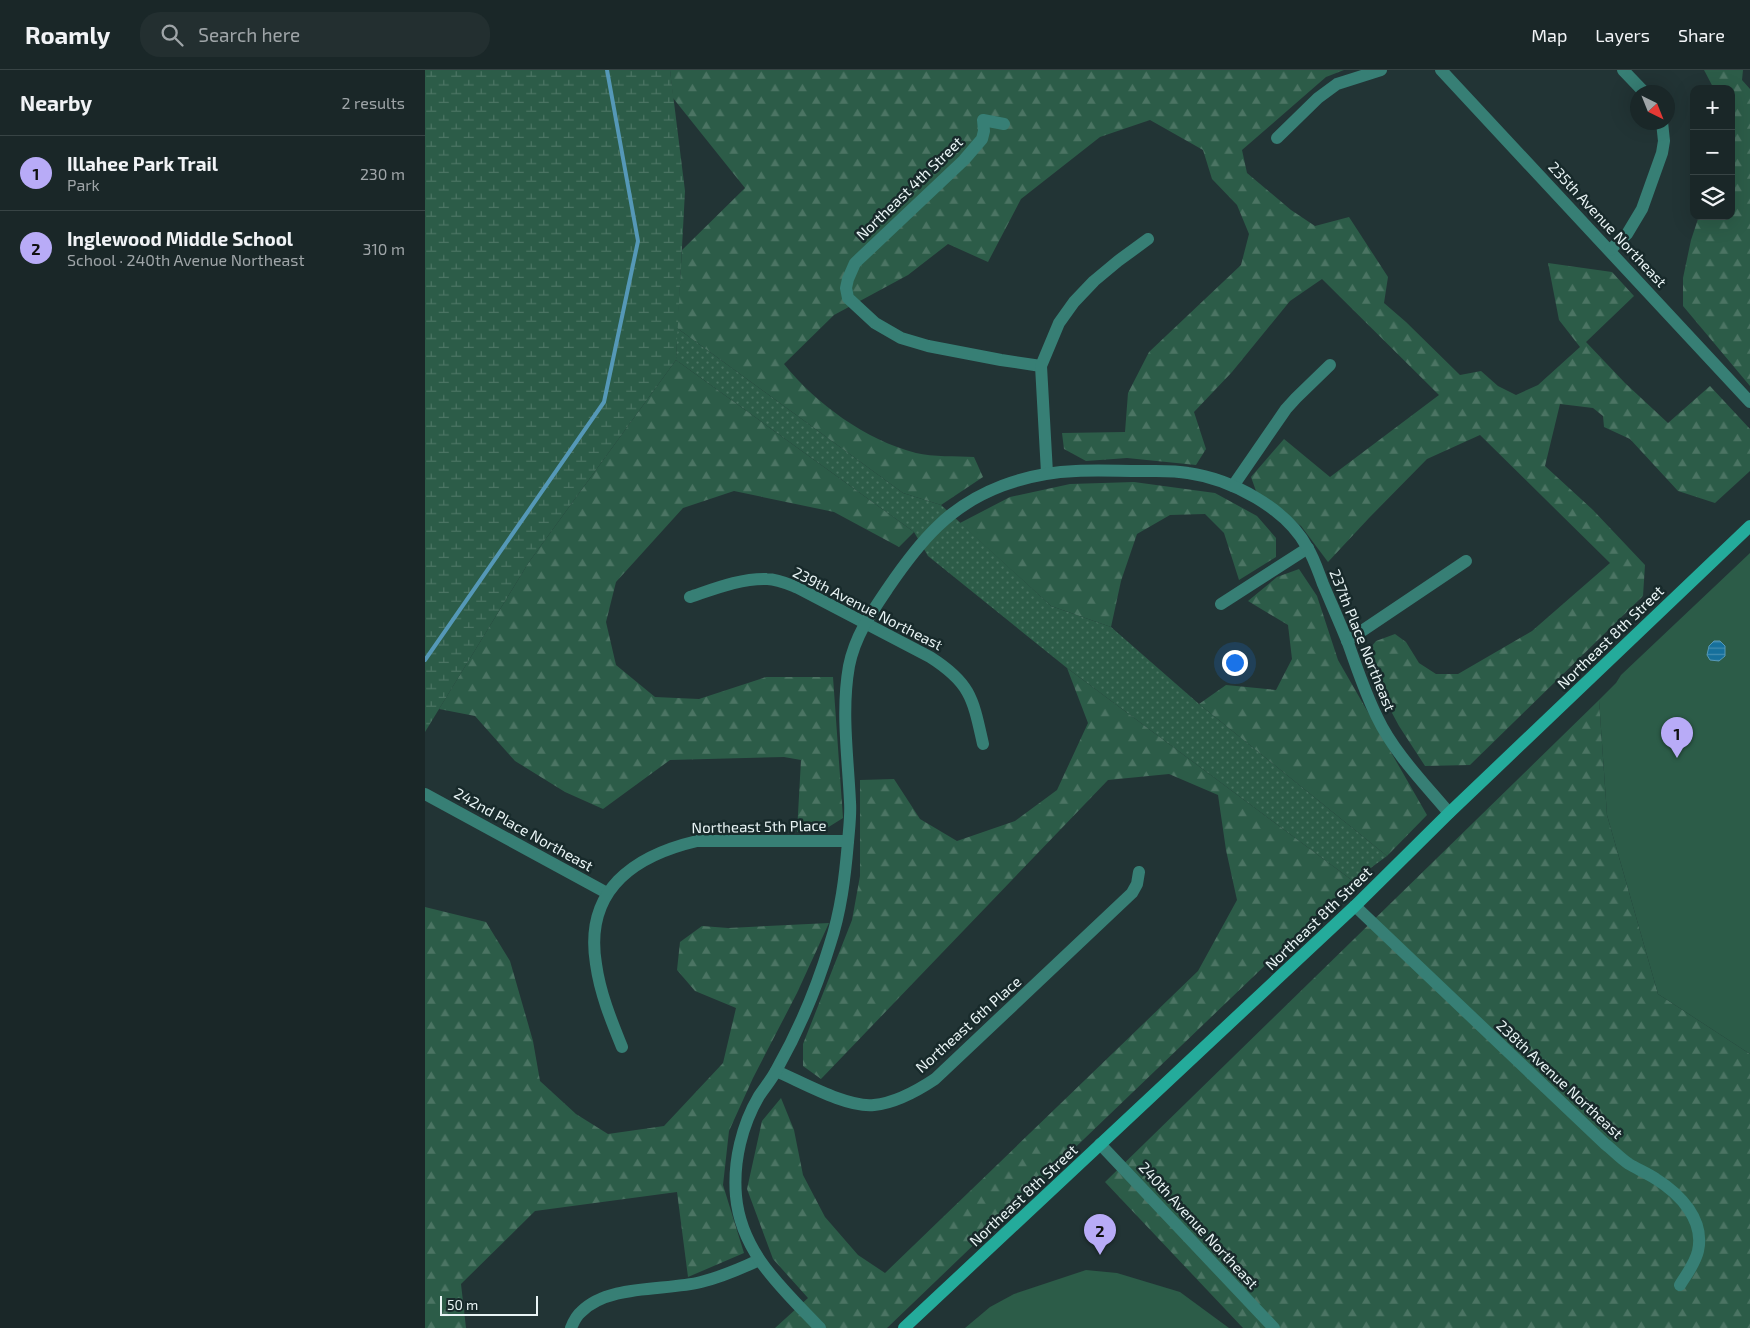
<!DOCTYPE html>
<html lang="en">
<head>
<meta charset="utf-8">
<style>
	:root { --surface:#1a2728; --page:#232f30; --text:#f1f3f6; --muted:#9fa5a8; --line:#384445; --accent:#b8abf7 }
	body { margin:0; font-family:"Exo 2",sans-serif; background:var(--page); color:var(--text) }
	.controls { position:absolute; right:15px; top:15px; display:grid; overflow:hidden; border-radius:10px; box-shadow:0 5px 20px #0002 }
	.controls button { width:45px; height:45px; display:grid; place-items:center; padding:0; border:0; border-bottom:1px solid var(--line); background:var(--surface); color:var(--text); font:25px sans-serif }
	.compass { position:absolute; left:1205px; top:15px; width:45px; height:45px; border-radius:50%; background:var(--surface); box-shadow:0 5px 20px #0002; rotate:137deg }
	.scale { position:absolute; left:15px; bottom:12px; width:98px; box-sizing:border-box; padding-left:5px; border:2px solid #e9f4f5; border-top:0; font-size:14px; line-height:18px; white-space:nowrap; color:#e9f4f5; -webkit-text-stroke:4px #182a2b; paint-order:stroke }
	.you { position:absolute; left:809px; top:592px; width:18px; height:18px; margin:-12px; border:4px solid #fff; border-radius:50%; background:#1a73e8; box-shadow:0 0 0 8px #1a73e833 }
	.badge { display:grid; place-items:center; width:32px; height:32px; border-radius:50%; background:var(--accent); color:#111; font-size:16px; font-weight:700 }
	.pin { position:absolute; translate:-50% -41px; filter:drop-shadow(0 1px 2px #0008) }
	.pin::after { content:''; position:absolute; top:26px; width:18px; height:15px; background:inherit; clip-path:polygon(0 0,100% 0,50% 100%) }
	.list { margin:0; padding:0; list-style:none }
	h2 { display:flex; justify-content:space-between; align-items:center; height:65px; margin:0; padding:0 20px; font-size:21px }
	h2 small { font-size:16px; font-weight:400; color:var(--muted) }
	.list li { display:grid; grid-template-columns:32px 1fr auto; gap:15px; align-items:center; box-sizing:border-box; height:75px; padding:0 20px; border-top:1px solid var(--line) }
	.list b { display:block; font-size:19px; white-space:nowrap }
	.list p { margin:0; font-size:16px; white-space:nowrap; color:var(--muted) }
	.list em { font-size:16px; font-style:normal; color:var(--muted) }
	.icon { flex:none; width:28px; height:28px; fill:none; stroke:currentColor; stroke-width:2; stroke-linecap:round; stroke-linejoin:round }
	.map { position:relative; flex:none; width:1325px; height:1258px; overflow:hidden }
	header { display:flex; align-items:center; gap:30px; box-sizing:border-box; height:70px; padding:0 25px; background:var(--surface); border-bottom:1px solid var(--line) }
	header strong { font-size:24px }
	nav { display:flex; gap:28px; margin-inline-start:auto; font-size:18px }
	.search { width:350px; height:45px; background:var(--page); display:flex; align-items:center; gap:12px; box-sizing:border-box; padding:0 18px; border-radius:20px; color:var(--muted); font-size:19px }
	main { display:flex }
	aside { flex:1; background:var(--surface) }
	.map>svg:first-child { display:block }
	.grass { fill:url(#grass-dots) }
	.forest { fill:url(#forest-firs) }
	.wetland { fill:url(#wetland-marsh) }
	.green { fill:#2c5c48 }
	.water { fill:url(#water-rules); stroke:#5598b7 }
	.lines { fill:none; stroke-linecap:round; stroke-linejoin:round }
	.stream { stroke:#5598b7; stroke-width:4 }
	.street { stroke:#377f75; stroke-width:12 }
	.secondary { stroke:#24ab9b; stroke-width:12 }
	.labels { text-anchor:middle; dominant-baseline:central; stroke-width:5; stroke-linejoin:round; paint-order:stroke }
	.street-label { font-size:15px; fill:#e9f4f5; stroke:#182a2b }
</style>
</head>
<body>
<header>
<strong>Roamly</strong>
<div class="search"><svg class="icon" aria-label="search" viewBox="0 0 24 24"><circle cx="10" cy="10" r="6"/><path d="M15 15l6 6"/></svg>Search here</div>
<nav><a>Map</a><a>Layers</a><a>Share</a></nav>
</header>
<main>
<aside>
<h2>Nearby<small>2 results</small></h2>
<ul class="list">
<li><span class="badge">1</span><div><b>Illahee Park Trail</b><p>Park</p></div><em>230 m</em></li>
<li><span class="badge">2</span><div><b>Inglewood Middle School</b><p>School · 240th Avenue Northeast</p></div><em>310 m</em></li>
</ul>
</aside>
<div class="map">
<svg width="1325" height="1258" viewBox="0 0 1325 1258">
	<defs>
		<pattern id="grass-dots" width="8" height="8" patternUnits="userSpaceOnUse" patternTransform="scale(1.25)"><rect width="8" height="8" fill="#2c5c48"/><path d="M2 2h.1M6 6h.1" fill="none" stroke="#4b7463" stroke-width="1.8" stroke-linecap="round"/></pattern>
		<pattern id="forest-firs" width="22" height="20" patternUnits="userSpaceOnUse" patternTransform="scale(1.25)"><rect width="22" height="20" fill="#2c5c48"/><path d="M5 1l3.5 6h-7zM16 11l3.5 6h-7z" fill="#4b7463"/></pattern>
		<pattern id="wetland-marsh" width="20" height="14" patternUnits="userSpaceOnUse" patternTransform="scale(1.25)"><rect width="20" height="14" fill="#2c5c48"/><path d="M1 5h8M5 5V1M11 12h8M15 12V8" fill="none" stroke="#4b7463"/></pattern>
		<pattern id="water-rules" width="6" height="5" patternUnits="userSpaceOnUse" patternTransform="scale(1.25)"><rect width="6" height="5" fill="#16709c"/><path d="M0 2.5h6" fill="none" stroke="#438caf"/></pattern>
	</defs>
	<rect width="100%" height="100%" fill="#223435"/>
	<path class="grass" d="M 252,258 L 478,423 L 516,435 L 626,536 L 686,557 L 774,634 L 962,786 L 928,811 L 642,598 L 503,486 L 489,462 L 251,290 Z"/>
	<g class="forest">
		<path d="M 245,0 L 919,0 L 901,7 L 817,80 L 822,103 L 866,140 L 890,156 L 924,147 L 963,207 L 959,233 L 981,252 L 1035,305 L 1056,301 L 1073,316 L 1091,325 L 1113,315 L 1155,277 L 1134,250 L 1123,193 L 1187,202 L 1209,226 L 1161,272 L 1200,313 L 1243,353 L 1285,316 L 1325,359 L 1325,401 L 1290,433 L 1253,421 L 1205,369 L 1179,357 L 1178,346 L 1168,338 L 1135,334 L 1120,396 L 1168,440 L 1220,495 L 1218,526 L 1045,695 L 1000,696 L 974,656 L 946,604 L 942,582 L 951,571 L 970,564 L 981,572 L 994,593 L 1011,604 L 1033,604 L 1107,561 L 1185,493 L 1055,365 L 1002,389 L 944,448 L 903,492 L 876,456 L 831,421 L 826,407 L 859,369 L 905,407 L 1014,325 L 897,209 L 865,231 L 807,302 L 769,342 L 781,379 L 771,395 L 702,388 L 661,391 L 639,379 L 637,363 L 700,362 L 703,323 L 724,282 L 816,195 L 824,164 L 812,135 L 787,109 L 778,80 L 725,50 L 675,67 L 596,129 L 563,192 L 523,174 L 483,205 L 409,245 L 359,294 C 391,334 441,370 491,383 C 508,387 531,386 549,387 L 558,407 L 516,435 L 478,423 L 252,258 L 257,180 L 320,118 L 248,28 Z"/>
		<path d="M 1279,0 L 1318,0 L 1317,10 L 1325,19 L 1325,316 L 1258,236 L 1258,208 L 1266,170 L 1274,146 L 1306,146 L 1306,60 L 1309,53 L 1306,49 L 1306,19 L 1289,19 Z"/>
		<path d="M 251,290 L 489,462 L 474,477 L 409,442 L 309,421 L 258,438 L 191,512 L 181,552 L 191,595 L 230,627 L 274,629 L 341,607 L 408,607 L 418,748 L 402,758 L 372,762 L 376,690 L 359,687 L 245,690 L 178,739 L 140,722 L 90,691 L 50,646 L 14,639 L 104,492 Z"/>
		<path d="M 709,412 L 790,423 L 832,446 L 851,468 L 851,487 L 814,510 L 799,463 L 780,444 L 745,445 L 712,464 L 696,511 L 686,557 L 626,536 L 535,453 L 585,427 L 645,414 Z"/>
		<path d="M 874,499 L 892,526 L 913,590 L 1002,745 L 962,786 L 774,634 L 801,615 L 851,620 L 867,589 L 863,555 L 823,531 L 852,507 Z"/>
		<path d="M 642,598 L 928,811 L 462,1258 L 350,1258 L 383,1228 L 348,1189 L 322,1119 L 337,1051 L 356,1028 L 369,1060 L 378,1105 L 400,1147 L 433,1185 L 460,1203 L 773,901 L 812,830 L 801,780 L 793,725 L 744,704 L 683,710 L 396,1009 L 378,996 L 378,974 L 427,850 L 435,806 L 435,710 L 469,709 L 495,749 L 532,771 L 590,751 L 632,720 L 663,653 Z"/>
		<path d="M 1174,630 L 1182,745 L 1233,924 L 1325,984 L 1325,1258 L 818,1258 L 680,1112 Z"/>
		<path d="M 0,837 L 61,852 L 85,891 L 108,971 L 115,1011 L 151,1044 L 183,1064 L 239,1056 L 298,993 L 311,938 L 270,921 L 252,900 L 255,872 L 277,856 L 303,858 L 404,853 L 372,923 L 328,1008 L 304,1061 L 298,1115 L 319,1183 L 263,1207 L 252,1122 L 110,1141 L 36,1214 L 41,1258 L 0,1258 Z"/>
	</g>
	<path class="wetland" d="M 0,0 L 245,0 L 260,121 L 251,290 L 104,492 L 0,662 Z"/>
	<g class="green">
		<path d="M 1325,483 L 1325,984 L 1233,924 L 1182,745 L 1174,630 L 1191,613 L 1196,605 Z"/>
		<path d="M 661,1200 L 692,1203 L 755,1222 L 804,1258 L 540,1258 L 565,1237 L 589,1224 Z"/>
	</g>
	<path class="water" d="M 1289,571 L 1295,571 L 1300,576 L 1300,586 L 1294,591 L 1285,590 L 1282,585 L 1284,576 Z"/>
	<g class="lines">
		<path class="stream" d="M 0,590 L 179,332 L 213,171 L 182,0"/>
		<g class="street">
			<path d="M 1016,0 L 1325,332"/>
			<path d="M 1198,0 L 1219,22"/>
			<path d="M 579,54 L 558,50 L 559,61 L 557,69 L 539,90 L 430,193 L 423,209 L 421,218 L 423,228 L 450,253 L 476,268 L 503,276 L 576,290 L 616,296"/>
			<path d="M 852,68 L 893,28 L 912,14 L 956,0"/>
			<path d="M 1185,180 L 1202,164 L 1217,139 L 1237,83 L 1239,71 L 1237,52"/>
			<path d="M 622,403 L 616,296 L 634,253 L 649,232 L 669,211 L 693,191 L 723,169"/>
			<path d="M 808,416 L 861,339 L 871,328 L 905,295"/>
			<path d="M 265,527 C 289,519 316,508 342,509 C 353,509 363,514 373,518 L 505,587 C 546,613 548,629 558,674"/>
			<path d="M 796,534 L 883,478"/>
			<path d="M 922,571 L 1041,491"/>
			<path d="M 0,724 L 182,823"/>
			<path d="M 930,836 L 1180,1074 C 1188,1080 1195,1088 1204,1094 C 1212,1099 1222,1103 1231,1109 C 1255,1124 1280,1150 1273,1181 C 1270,1194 1261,1205 1255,1215"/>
			<path d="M 197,977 C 186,950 175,923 171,894 C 159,821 208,786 272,771 L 423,771"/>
			<path d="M 351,1001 C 377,1012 422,1038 449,1035 C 471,1033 492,1021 510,1009 L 707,823 L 712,814 L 714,802"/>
			<path d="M 675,1074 L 849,1258"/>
			<path d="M 146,1258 C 148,1253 151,1246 156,1242 C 183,1214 241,1221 276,1212 C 296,1207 315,1199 334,1190"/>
			<path d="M 395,1258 C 358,1219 316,1183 311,1126 C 308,1091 317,1055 334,1026 C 340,1017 347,1009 352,999 C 374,960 392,917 405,874 C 416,841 420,807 423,772 C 424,759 426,745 425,732 C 423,687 416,641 424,596 C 430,566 446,543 463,518 C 478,496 494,474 513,456 C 550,420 601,403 651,401 C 673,400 694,401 715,401 C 731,401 748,400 763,403 C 806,409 861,438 882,477 C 889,488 893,501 898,514 C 906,533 915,553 923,573 C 932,598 940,623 952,647 C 969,683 999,713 1024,743"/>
		</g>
		<path class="secondary" d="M 479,1258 L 930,836 L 1024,743 L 1325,456"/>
	</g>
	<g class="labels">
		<g class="street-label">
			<text transform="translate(484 118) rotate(-44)">Northeast 4th Street</text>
			<text transform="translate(1183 154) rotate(47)">235th Avenue Northeast</text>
			<text transform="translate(443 538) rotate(27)">239th Avenue Northeast</text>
			<text transform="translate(1185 567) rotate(-44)">Northeast 8th Street</text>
			<text transform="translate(938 570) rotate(68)">237th Place Northeast</text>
			<text transform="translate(334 756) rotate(-1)">Northeast 5th Place</text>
			<text transform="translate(99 759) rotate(29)">242nd Place Northeast</text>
			<text transform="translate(893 848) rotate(-44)">Northeast 8th Street</text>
			<text transform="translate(543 954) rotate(-42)">Northeast 6th Place</text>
			<text transform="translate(1135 1009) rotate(43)">238th Avenue Northeast</text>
			<text transform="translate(598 1125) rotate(-43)">Northeast 8th Street</text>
			<text transform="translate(774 1155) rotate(47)">240th Avenue Northeast</text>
		</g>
	</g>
</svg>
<div class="controls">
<button>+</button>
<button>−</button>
<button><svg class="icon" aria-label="layers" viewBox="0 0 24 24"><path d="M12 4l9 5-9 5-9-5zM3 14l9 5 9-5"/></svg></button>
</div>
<svg class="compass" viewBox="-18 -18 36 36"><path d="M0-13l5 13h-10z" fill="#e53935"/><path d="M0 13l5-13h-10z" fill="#9fa5a8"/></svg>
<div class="scale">50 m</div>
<div class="you"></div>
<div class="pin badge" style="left:1252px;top:688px">1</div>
<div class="pin badge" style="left:675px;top:1185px">2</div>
</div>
</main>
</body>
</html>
